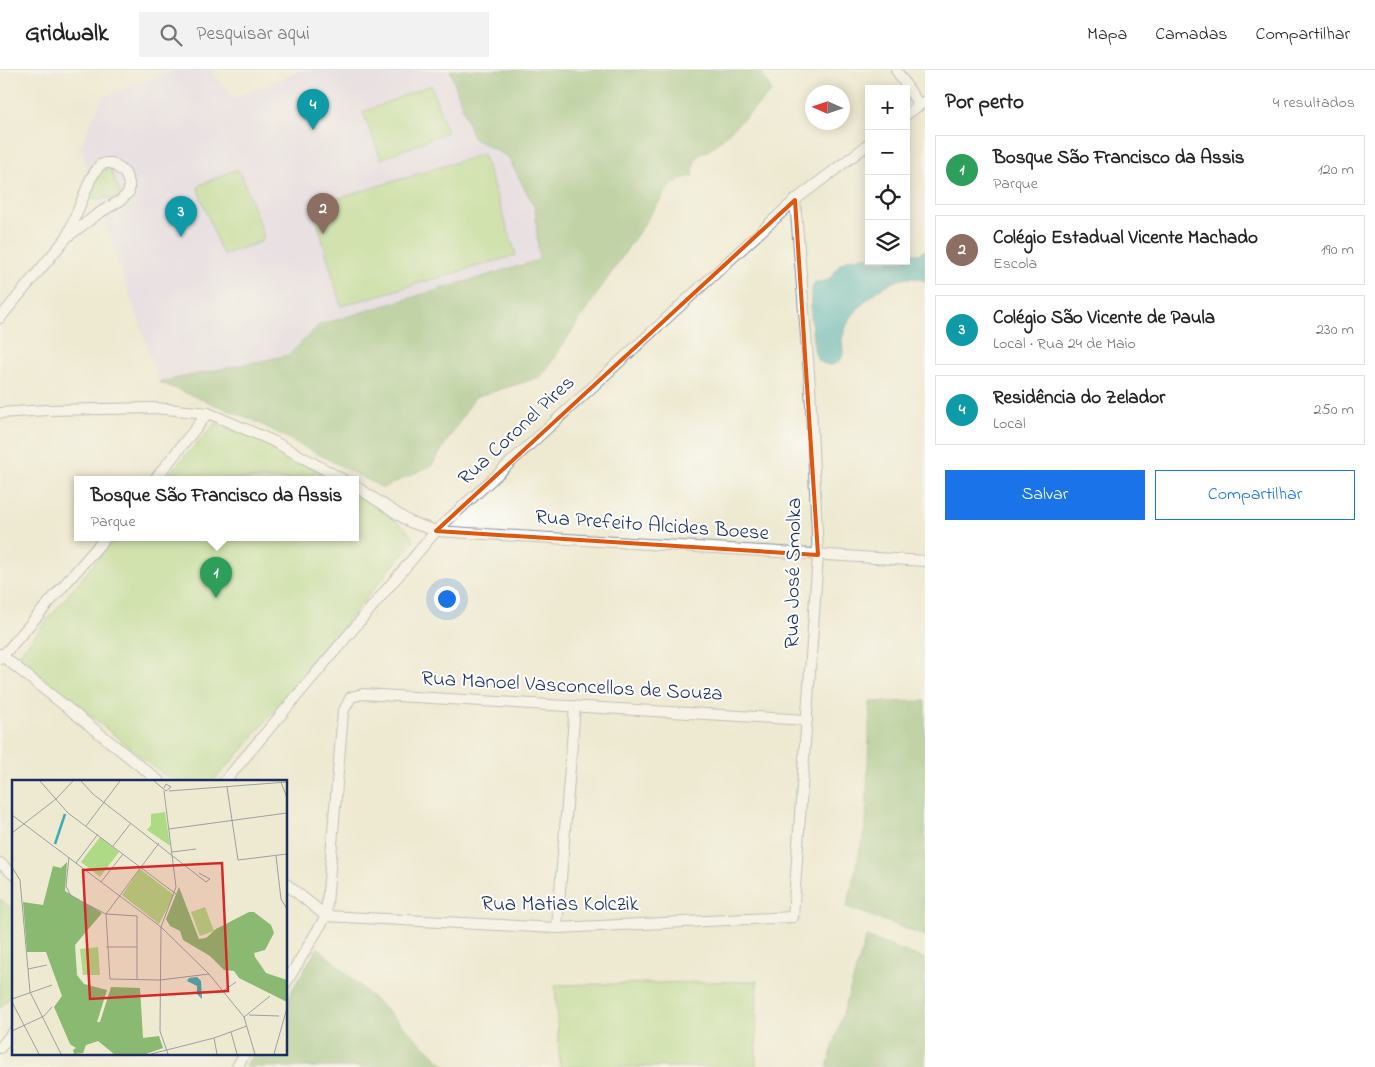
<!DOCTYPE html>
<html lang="pt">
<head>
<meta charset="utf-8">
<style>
	:root { --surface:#fff; --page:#f2f2f2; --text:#222; --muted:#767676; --line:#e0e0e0; --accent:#1a73e8 }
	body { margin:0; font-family:"Indie Flower",sans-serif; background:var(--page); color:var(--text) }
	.controls { position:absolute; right:15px; top:15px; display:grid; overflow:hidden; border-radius:0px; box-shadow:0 2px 12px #0003 }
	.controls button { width:45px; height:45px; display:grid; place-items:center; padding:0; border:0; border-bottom:1px solid var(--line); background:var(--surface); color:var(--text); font:25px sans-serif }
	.compass { position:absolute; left:805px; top:15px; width:45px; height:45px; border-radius:50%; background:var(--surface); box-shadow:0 2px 12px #0003; rotate:273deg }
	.you { position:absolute; left:446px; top:528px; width:18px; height:18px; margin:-12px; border:4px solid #fff; border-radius:50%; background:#1a73e8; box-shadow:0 0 0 8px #1a73e833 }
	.badge { display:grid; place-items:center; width:32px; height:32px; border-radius:50%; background:var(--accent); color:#fff; font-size:16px; font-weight:700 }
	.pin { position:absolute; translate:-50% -41px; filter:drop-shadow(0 1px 2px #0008) }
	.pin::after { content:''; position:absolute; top:26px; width:18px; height:15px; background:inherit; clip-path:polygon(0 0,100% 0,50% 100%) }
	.popup { position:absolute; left:74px; top:406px; width:285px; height:65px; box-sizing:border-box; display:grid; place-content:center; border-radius:0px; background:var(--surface); filter:drop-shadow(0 1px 4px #0005); font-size:16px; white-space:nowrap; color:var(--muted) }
	.popup b { font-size:19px; color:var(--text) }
	.popup::after { content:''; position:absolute; left:50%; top:100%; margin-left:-10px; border:10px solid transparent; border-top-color:var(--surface) }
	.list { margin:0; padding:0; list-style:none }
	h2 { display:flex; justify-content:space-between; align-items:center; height:65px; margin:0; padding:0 20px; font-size:21px }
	h2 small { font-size:16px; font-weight:400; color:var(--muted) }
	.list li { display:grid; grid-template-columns:32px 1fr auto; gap:15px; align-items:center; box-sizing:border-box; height:70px; margin:0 10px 10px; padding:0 10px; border:1px solid var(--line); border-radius:0px }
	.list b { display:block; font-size:19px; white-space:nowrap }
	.list p { margin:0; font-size:16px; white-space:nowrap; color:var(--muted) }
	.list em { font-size:16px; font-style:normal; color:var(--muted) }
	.actions { display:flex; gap:10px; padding:15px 20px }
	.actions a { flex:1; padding:11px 0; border:1px solid var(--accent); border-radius:0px; text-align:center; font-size:18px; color:var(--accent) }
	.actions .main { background:var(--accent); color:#fff }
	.icon { flex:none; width:28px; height:28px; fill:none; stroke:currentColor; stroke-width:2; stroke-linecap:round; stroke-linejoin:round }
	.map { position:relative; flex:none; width:925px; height:997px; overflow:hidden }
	header { display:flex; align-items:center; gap:30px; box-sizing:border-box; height:70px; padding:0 25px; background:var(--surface); border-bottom:1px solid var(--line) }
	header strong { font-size:24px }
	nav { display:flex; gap:28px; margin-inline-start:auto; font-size:18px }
	.search { width:350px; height:45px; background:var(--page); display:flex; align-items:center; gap:12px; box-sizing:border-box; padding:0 18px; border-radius:0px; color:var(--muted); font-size:19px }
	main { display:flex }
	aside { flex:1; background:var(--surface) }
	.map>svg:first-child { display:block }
	.built { fill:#e0d4f4 }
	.green { fill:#aed985; stroke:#648472 }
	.forest { fill:#8ab972; stroke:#527468 }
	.water { fill:#3daeb7; stroke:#2c6e8a }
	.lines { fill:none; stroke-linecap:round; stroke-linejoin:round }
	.street-casing { stroke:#848c98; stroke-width:12 }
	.street { stroke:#fff; stroke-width:10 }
	.marked { fill:none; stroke:#de5710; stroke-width:4; stroke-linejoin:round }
	.labels { text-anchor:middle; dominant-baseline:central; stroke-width:4; stroke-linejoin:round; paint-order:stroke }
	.street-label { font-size:21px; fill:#1b2f5e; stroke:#fff }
	.inset-river { fill:none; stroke:#3daeb7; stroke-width:2.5 }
	.inset-road { fill:none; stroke:#9a9fa3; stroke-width:1 }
	.view { fill:#d62828; fill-opacity:0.15; stroke:#d62828; stroke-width:2.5 }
	.inset-edge { fill:none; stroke:#1b2f5e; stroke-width:2.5 }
</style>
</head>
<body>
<header>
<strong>Gridwalk</strong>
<div class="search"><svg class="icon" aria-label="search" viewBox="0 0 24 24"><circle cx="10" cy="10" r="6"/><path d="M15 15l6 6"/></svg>Pesquisar aqui</div>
<nav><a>Mapa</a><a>Camadas</a><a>Compartilhar</a></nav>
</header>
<main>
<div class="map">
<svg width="925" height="997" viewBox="0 0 925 997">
	<rect width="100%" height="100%" fill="#fff"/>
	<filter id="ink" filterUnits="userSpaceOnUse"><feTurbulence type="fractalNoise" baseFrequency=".02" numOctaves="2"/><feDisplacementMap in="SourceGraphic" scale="10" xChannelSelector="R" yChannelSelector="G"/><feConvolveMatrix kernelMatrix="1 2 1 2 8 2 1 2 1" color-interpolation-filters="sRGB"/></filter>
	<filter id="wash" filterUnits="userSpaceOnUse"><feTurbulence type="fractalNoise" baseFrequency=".0096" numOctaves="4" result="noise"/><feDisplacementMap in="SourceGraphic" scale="20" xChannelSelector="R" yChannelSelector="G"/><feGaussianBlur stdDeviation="1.12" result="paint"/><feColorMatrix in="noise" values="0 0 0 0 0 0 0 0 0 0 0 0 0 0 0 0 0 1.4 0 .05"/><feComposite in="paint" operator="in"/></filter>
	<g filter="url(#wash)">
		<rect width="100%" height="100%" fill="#eeead1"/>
		<path class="built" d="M 178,0 L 210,0 L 234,28 L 301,0 L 450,0 L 473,68 L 507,87 L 535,138 L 539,190 L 319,255 L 289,285 L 159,312 L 80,77 L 102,27 Z"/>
		<g class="green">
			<path d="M 431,15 L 447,62 L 381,89 L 363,42 Z"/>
			<path d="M 483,84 L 516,185 L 341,236 L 313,136 Z"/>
			<path d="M 102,98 L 111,100 C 114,105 114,109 116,114 C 118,118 120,119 121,124 L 118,127 L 91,129 L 88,127 L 89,120 Z"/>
			<path d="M 235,100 L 238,100 L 241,104 L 263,164 L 263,169 L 261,172 L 224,184 L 221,181 L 199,122 L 198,117 L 202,114 Z"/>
			<path d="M 216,353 L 270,375 L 334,409 L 164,409 Z"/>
			<path d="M 355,420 L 405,458 L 414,470 L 241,681 L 213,711 L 172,711 L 17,587 L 116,467 L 355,467 Z"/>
			<path d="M 0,829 L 14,841 L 14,922 L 0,938 Z"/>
			<path d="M 757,911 L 756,997 L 560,997 L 555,915 Z"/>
		</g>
		<g class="forest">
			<path d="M 450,0 L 764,0 L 762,3 L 772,22 L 711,79 L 698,86 L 694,94 L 693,106 L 680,109 L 667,120 L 541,307 L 475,327 L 432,395 L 383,418 L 253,350 L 159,312 L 289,285 L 319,255 L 539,190 L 535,138 L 508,87 L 473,68 Z"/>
			<path d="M 925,631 L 925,866 L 847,837 L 866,754 L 870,632 Z"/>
			<path d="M 866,867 L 925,889 L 925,997 L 827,997 Z"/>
			<path d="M 318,877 L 447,997 L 245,997 L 254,983 L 286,983 L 286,930 Z"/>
		</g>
		<path class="water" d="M 925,180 L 925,212 C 900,195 855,235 846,257 C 844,261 842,268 842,272 C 843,280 845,288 837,293 C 831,297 820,294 817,288 C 812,280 810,234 811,223 C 811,219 813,216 815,212 L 826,211 L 833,205 L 840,194 L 849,189 L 869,186 L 869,191 L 906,191 L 906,183 L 919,184 Z"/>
	</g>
	<g filter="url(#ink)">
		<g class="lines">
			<g class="street-casing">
				<g id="street">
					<path d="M 896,0 L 919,35"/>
					<path d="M 906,45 L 925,31"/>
					<path d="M 0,248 L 67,167 L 99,143 L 121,130 L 129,122 L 129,113 L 125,103 L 112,93 L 106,93 L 100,95 L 91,108 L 67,167"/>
					<path d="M 0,343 L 47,340 L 155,338 L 208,343 L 273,371 L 342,409"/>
					<path d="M 155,409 L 208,343"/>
					<path d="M 355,416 L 410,452 L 436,461 L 925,491"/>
					<path d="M 0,584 L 159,711"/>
					<path d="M 0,589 L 106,467"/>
					<path d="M 225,711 L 436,461 L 795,130 L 869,74"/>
					<path d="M 0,793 L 14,805"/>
					<path d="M 286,814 L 326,846 L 557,858 L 793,847 L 818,485 L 810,315 L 795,130"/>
					<path d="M 557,858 L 575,636"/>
					<path d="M 286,913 L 326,846 L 343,642 L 351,627 L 363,624 L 807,650"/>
					<path d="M 0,978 L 14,961"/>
					<path d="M 237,997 L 245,983"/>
				</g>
			</g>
			<use href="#street" class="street"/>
		</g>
	</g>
	<path d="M0 0H925V997H0ZM 795,130 L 818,485 L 436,461 Z" fill="#eeead1" fill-opacity=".55" fill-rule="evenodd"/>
	<path class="marked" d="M 795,130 L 818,485 L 436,461 Z"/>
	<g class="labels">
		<g class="street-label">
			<text transform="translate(517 361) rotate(-43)">Rua Coronel Pires</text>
			<text transform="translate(652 456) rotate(4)">Rua Prefeito Alcides Boese</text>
			<text transform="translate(794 503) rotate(-89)">Rua José Smolka</text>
			<text transform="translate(572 617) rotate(3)">Rua Manoel Vasconcellos de Souza</text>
			<text x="560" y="835">Rua Matias Kolczik</text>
		</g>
	</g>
	<g transform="translate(12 710)">
		<rect width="275" height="275" fill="#eeead1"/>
		<path d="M 153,32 L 158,65 L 157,65 L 135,50 L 139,45 L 139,34 ZM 88,57 L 107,72 L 88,97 L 69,82 ZM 128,89 L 162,115 L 147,144 L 110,115 ZM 193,127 L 202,151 L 188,156 L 179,132 ZM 86,167 L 88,195 L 71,195 L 68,169 Z" fill="#aed985"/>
		<path d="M 55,82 L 53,111 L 90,133 L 63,165 L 65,195 L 72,204 L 95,210 L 85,242 L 88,242 L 99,207 L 128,208 L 131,258 L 147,256 L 151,268 L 134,274 L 102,274 L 86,261 L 74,265 L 71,273 L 62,274 L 61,270 L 64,268 L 58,264 L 42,227 L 50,216 L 34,172 L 15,172 L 11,122 L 31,125 L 41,86 L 49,88 ZM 167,107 L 187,159 L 194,158 L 204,149 L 237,132 L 242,132 L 259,145 L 262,153 L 253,170 L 242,173 L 243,177 L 254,193 L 275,200 L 275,222 L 227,198 L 222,191 L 212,190 L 198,176 L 171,160 L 168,151 L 158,146 L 154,139 Z" fill="#8ab972"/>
		<path d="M 177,198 L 185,197 L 189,201 L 190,219 L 185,214 L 185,206 L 175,201 Z" fill="#3daeb7"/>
		<path class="inset-river" d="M 43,64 L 53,34"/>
		<path class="inset-road" d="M 28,1 L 56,33 L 164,114M 69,1 L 81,14 L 194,102 L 198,99 L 187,93M 142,1 L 154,11 L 159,7 L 154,4 L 152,8M 269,2 L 275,18M 215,7 L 226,80 L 275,74M 152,11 L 164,107 L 149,147 L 148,251 L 156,274M 157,11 L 275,2M 0,35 L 149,147 L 197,194 L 232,237 L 243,274M 74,46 L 108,1M 157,49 L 275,33M 0,53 L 44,19 L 61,1M 147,63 L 94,134 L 98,199 L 148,200 L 197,194M 101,66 L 119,43M 160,72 L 184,69M 264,76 L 269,119 L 275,129M 57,77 L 54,106 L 59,116 L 94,134 L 125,136 L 125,200M 64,83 L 86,54M 0,87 L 8,100 L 18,212 L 49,274M 89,102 L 111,74M 94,167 L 125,167M 16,189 L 35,185M 211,211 L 224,202M 0,219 L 40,205M 0,222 L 27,274M 237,235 L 267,236M 232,237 L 258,216M 0,251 L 32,236 L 40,227M 219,252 L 225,274M 202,258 L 205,274M 139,274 L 202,258 L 235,246M 262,274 L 275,228"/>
		<path class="view" d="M 210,83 L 216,211 L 78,219 L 71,90 Z"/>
		<rect width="275" height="275" class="inset-edge"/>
	</g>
</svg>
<div class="controls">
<button>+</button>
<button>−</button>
<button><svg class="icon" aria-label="locate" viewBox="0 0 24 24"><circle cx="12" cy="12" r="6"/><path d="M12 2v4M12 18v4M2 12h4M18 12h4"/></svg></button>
<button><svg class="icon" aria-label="layers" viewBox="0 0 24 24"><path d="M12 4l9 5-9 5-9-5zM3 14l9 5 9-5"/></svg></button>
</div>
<svg class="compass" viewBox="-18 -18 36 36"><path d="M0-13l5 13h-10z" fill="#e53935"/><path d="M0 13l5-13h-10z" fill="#767676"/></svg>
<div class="you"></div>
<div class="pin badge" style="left:216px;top:528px;background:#2e9e5b">1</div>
<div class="popup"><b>Bosque São Francisco da Assis</b>Parque</div>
<div class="pin badge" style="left:323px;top:164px;background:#8d6e63">2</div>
<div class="pin badge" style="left:181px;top:167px;background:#0f9aa8">3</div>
<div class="pin badge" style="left:313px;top:60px;background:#0f9aa8">4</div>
</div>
<aside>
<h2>Por perto<small>4 resultados</small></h2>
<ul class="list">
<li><span class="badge" style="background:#2e9e5b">1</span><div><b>Bosque São Francisco da Assis</b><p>Parque</p></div><em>120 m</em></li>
<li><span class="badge" style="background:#8d6e63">2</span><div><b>Colégio Estadual Vicente Machado</b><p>Escola</p></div><em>190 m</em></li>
<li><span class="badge" style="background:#0f9aa8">3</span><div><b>Colégio São Vicente de Paula</b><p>Local · Rua 24 de Maio</p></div><em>230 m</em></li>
<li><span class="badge" style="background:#0f9aa8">4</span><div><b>Residência do Zelador</b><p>Local</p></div><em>250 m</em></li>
</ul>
<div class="actions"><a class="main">Salvar</a><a>Compartilhar</a></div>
</aside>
</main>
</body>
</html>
